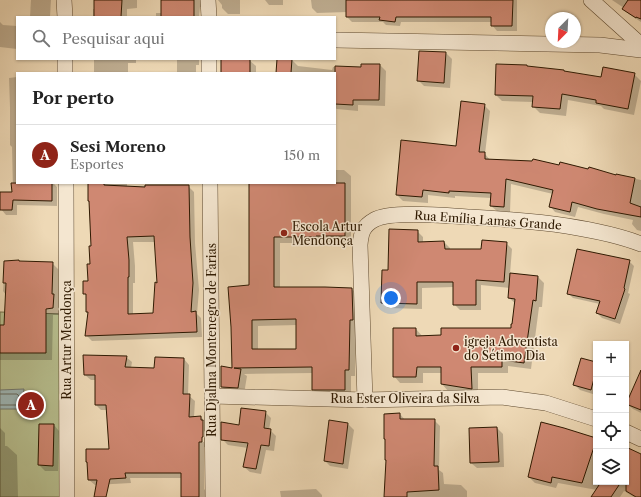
<!DOCTYPE html>
<html lang="pt">
<head>
<meta charset="utf-8">
<style>
	:root { --surface:#fff; --page:#f2f2f2; --text:#222; --muted:#767676; --line:#e0e0e0; --accent:#8f2418 }
	body { margin:0; font-family:"Libre Caslon Text",serif; background:var(--page); color:var(--text) }
	.controls { position:absolute; right:12px; bottom:12px; display:grid; overflow:hidden; border-radius:0px; box-shadow:0 1px 3px #0004 }
	.controls button { width:36px; height:36px; display:grid; place-items:center; padding:0; border:0; border-bottom:1px solid var(--line); background:var(--surface); color:var(--text); font:20px sans-serif }
	.compass { position:absolute; left:545px; top:12px; width:36px; height:36px; border-radius:50%; background:var(--surface); box-shadow:0 1px 3px #0004; rotate:204deg }
	.you { position:absolute; left:391px; top:298px; width:14px; height:14px; margin:-10px; border:3px solid #fff; border-radius:50%; background:#1a73e8; box-shadow:0 0 0 6px #1a73e833 }
	.badge { display:grid; place-items:center; width:26px; height:26px; border-radius:50%; background:var(--accent); color:#fff; font-size:13px; font-weight:700 }
	.pin { position:absolute; translate:-50% -50%; border:2px solid #fff; box-shadow:0 1px 4px #0006 }
	.list { margin:0; padding:0; list-style:none }
	h2 { display:flex; justify-content:space-between; align-items:center; height:52px; margin:0; padding:0 16px; font-size:17px }
	h2 small { font-size:13px; font-weight:400; color:var(--muted) }
	.list li { display:grid; grid-template-columns:26px 1fr auto; gap:12px; align-items:center; box-sizing:border-box; height:60px; padding:0 16px; border-top:1px solid var(--line) }
	.list b { display:block; font-size:15px; white-space:nowrap }
	.list p { margin:0; font-size:13px; white-space:nowrap; color:var(--muted) }
	.list em { font-size:13px; font-style:normal; color:var(--muted) }
	.icon { flex:none; width:22px; height:22px; fill:none; stroke:currentColor; stroke-width:2; stroke-linecap:round; stroke-linejoin:round }
	.map { position:relative; flex:none; width:641px; height:497px; overflow:hidden }
	.search { position:absolute; background:var(--surface); box-shadow:0 1px 3px #0004; left:16px; top:16px; width:320px; height:44px; display:flex; align-items:center; gap:10px; box-sizing:border-box; padding:0 14px; border-radius:0px; color:var(--muted); font-size:15px }
	.panel { position:absolute; background:var(--surface); box-shadow:0 1px 3px #0004; left:16px; top:72px; width:320px; height:112px; border-radius:0px }
	.map>svg:first-child { display:block }
	.green { fill:#b7bf8f; stroke:#726c48 }
	.water { fill:#9eb8b8; stroke:#71786f }
	.shadow { fill:#0003; fill-rule:evenodd }
	.lines { fill:none; stroke-linecap:round; stroke-linejoin:round }
	.shore { stroke:#66685c; stroke-width:1 }
	.building { fill:#cf8872; stroke:#2e1901; fill-rule:evenodd }
	.street-casing { stroke:#5e492e; stroke-width:16 }
	.street { stroke:#f4e6d0; stroke-width:15 }
	.poi-dot { fill:#8f2418; stroke:#f4e6d0; stroke-width:1.5 }
	.labels { text-anchor:middle; dominant-baseline:central; stroke-width:3; stroke-linejoin:round; paint-order:stroke }
	.street-label { font-size:12px; fill:#2e1901; stroke:#f4e6d0 }
	.poi-label { font-size:12px; fill:#2e1901; stroke:#f4e6d0; text-anchor:start }
</style>
</head>
<body>
<div class="map">
<svg width="641" height="497" viewBox="0 0 641 497">
	<rect width="100%" height="100%" fill="#eed9b6"/>
	<filter id="stains"><feTurbulence type="fractalNoise" baseFrequency=".005" numOctaves="4"/><feColorMatrix values="0 0 0 0 .2 0 0 0 0 .09 0 0 0 0 .02 0 0 0 .5 -.17"/></filter>
	<radialGradient id="worn" r=".72"><stop offset=".6" stop-color="#630" stop-opacity="0"/><stop offset="1" stop-color="#630" stop-opacity=".3"/></radialGradient>
	<path class="green" d="M 0,312 L 62,314 L 62,497 L 0,497 Z"/>
	<path class="water" d="M 24,389 L 22,409 L 0,409 L 0,390 Z"/>
	<g class="shadow">
		<path d="M 31,0 L 51,0 L 50,17 L 30,17 Z"/>
		<path d="M 95,0 L 137,0 L 137,8 L 127,9 L 127,17 L 93,17 L 93,9 L 95,9 Z"/>
		<path d="M 162,0 L 207,0 L 205,7 L 200,7 L 199,17 L 156,17 L 156,13 L 162,13 Z"/>
		<path d="M 218,0 L 240,0 L 240,14 L 228,14 L 222,8 L 222,5 Z"/>
		<path d="M 265,0 L 283,0 L 283,5 L 269,5 Z"/>
		<path d="M 311,0 L 517,0 L 517,31 L 497,31 L 492,25 L 492,22 L 401,22 L 400,26 L 386,25 L 383,22 L 352,22 L 347,17 L 347,12 L 317,13 L 312,8 Z"/>
		<path d="M 612,0 L 641,0 L 641,22 L 629,14 L 623,9 L 624,8 Z"/>
		<path d="M 0,22 L 3,25 L 17,26 L 17,49 L 0,47 Z"/>
		<path d="M 420,52 L 446,53 L 452,59 L 450,88 L 424,86 L 418,80 Z"/>
		<path d="M 94,59 L 136,59 L 136,63 L 128,63 L 128,73 L 94,73 Z"/>
		<path d="M 177,59 L 199,59 L 199,65 L 196,65 L 196,73 L 177,73 Z"/>
		<path d="M 249,60 L 256,66 L 256,73 L 222,73 Z"/>
		<path d="M 292,60 L 298,66 L 332,70 L 333,67 L 362,68 L 380,65 L 386,71 L 385,106 L 358,105 L 358,111 L 337,109 L 335,108 L 335,73 L 277,73 Z"/>
		<path d="M 565,72 L 602,78 L 634,74 L 641,81 L 634,115 L 604,109 L 601,106 L 568,100 L 566,116 L 540,113 L 533,106 L 533,102 L 502,101 L 496,95 Z"/>
		<path d="M 17,77 L 17,183 L 53,183 L 57,187 L 57,206 L 17,205 L 17,215 L 6,215 L 1,209 L 13,193 L 12,147 L 10,145 L 10,108 L 9,78 Z"/>
		<path d="M 484,105 L 490,111 L 485,154 L 490,160 L 616,176 L 617,175 L 641,180 L 641,231 L 637,230 L 632,224 L 633,220 L 604,214 L 578,207 L 575,217 L 555,212 L 550,206 L 553,194 L 511,184 L 510,212 L 497,211 L 491,206 L 491,198 L 455,196 L 455,198 L 428,195 L 428,203 L 403,201 L 397,195 L 457,148 Z"/>
		<path d="M 335,170 L 344,170 L 351,176 L 351,242 L 322,242 L 322,243 L 280,243 L 280,288 L 352,289 L 358,295 L 356,326 L 355,376 L 351,376 L 351,396 L 319,396 L 313,389 L 313,373 L 244,374 L 247,376 L 244,394 L 228,393 L 222,387 L 234,369 L 250,286 L 250,183 L 335,183 ZM 297,325 L 297,350 L 258,350 L 258,326 Z"/>
		<path d="M 89,183 L 127,183 L 127,187 L 188,186 L 194,192 L 195,243 L 199,290 L 197,314 L 201,318 L 202,337 L 92,341 L 86,335 L 89,314 L 87,312 L 87,296 L 84,293 L 89,282 L 92,247 L 90,202 L 89,201 ZM 133,242 L 155,242 L 158,284 L 154,314 L 133,315 L 133,283 L 135,283 L 135,266 Z"/>
		<path d="M 417,231 L 423,237 L 423,243 L 444,242 L 450,248 L 450,250 L 482,250 L 506,243 L 512,249 L 510,274 L 538,277 L 544,283 L 542,307 L 539,307 L 531,369 L 508,366 L 508,373 L 478,373 L 478,395 L 448,391 L 442,384 L 442,373 L 423,373 L 423,383 L 400,383 L 394,376 L 416,329 L 423,337 L 512,329 L 513,325 L 516,304 L 509,298 L 510,288 L 481,285 L 481,310 L 460,310 L 454,304 L 454,287 L 422,288 L 422,309 L 388,308 L 382,303 L 389,271 Z"/>
		<path d="M 629,261 L 634,266 L 628,293 L 630,294 L 620,324 L 602,318 L 597,313 L 600,304 L 573,298 L 568,293 Z"/>
		<path d="M 5,262 L 52,263 L 59,270 L 60,315 L 53,315 L 52,360 L 0,360 L 0,326 L 5,326 L 6,295 L 3,291 Z"/>
		<path d="M 126,357 L 132,362 L 131,368 L 155,369 L 184,359 L 189,365 L 188,395 L 195,401 L 194,417 L 201,417 L 206,422 L 207,447 L 204,447 L 204,489 L 207,492 L 207,497 L 182,497 L 182,478 L 130,478 L 131,483 L 95,485 L 89,480 L 110,450 L 107,410 L 101,410 L 96,405 L 96,380 L 91,380 L 85,375 ZM 202,421 L 204,421 L 204,442 L 202,442 Z"/>
		<path d="M 596,363 L 596,395 L 580,390 L 575,385 Z"/>
		<path d="M 641,376 L 641,413 L 633,409 L 627,404 Z"/>
		<path d="M 265,412 L 271,418 L 269,430 L 270,430 L 276,436 L 274,451 L 266,450 L 261,474 L 250,472 L 244,467 L 248,448 L 228,445 L 222,439 L 240,426 Z"/>
		<path d="M 400,414 L 405,420 L 434,420 L 440,426 L 439,470 L 443,473 L 444,484 L 461,485 L 467,491 L 467,497 L 385,497 Z"/>
		<path d="M 330,421 L 348,424 L 354,430 L 348,469 L 330,466 L 325,461 Z"/>
		<path d="M 54,425 L 59,431 L 58,471 L 45,471 L 39,465 Z"/>
		<path d="M 0,428 L 5,433 L 5,446 L 7,446 L 17,455 L 18,497 L 0,497 Z"/>
		<path d="M 497,428 L 503,434 L 504,467 L 477,468 L 471,463 Z"/>
		<path d="M 596,439 L 596,482 L 626,482 L 626,448 L 641,461 L 641,497 L 634,497 L 624,491 L 620,497 L 592,497 L 597,490 L 558,483 L 556,488 L 535,483 L 529,477 Z"/>
		<path d="M 316,489 L 322,495 L 322,497 L 281,497 L 280,491 Z"/>
	</g>
	<g class="lines">
		<path class="shore" d="M 0,394 L 17,394 L 19,396 L 18,404 L 17,405 L 0,405"/>
	</g>
	<g class="building">
		<path d="M 94,0 L 122,0 L 121,17 L 94,17 Z"/>
		<rect x="161" y="0" width="33" height="17"/>
		<path d="M 346,0 L 513,0 L 512,26 L 491,26 L 491,17 L 396,17 L 395,22 L 379,20 L 380,17 L 346,17 Z"/>
		<path d="M 628,0 L 641,0 L 641,19 L 636,17 L 636,18 L 622,9 Z"/>
		<path d="M 419,51 L 446,52 L 444,83 L 417,81 Z"/>
		<rect x="221" y="59" width="29" height="14"/>
		<path d="M 277,59 L 292,59 L 291,73 L 276,73 Z"/>
		<path d="M 361,64 L 380,64 L 379,100 L 353,100 L 353,105 L 335,104 L 335,66 L 361,67 Z"/>
		<path d="M 496,64 L 527,65 L 527,66 L 564,70 L 564,71 L 601,77 L 603,67 L 635,73 L 628,109 L 596,103 L 596,100 L 562,94 L 560,109 L 532,107 L 533,96 L 495,95 Z"/>
		<path d="M 461,101 L 485,104 L 479,152 L 485,152 L 485,159 L 532,161 L 533,159 L 559,165 L 560,162 L 588,169 L 589,167 L 616,175 L 616,174 L 635,178 L 630,203 L 641,207 L 641,217 L 597,209 L 572,202 L 570,212 L 549,207 L 553,190 L 506,179 L 504,207 L 490,206 L 491,193 L 449,191 L 449,193 L 423,190 L 422,197 L 396,195 L 401,140 L 456,146 Z"/>
		<path d="M 11,183 L 52,183 L 52,201 L 13,200 L 12,210 L 0,210 L 0,192 L 12,192 Z"/>
		<path d="M 88,183 L 104,183 L 104,185 L 145,187 L 145,185 L 189,185 L 190,237 L 193,283 L 191,312 L 196,311 L 197,332 L 85,336 L 88,312 L 86,312 L 86,294 L 83,294 L 83,281 L 88,281 L 87,264 L 90,264 L 89,246 L 91,246 L 89,201 L 88,201 ZM 154,236 L 157,283 L 155,282 L 153,313 L 128,314 L 128,277 L 129,277 L 129,260 L 127,237 Z"/>
		<path d="M 249,183 L 345,183 L 345,236 L 316,236 L 316,237 L 274,237 L 274,287 L 325,287 L 352,288 L 353,320 L 350,320 L 349,370 L 345,370 L 345,390 L 312,390 L 312,367 L 234,368 L 241,369 L 238,388 L 221,387 L 221,366 L 232,368 L 231,327 L 228,287 L 249,285 ZM 296,319 L 296,349 L 252,349 L 252,320 Z"/>
		<path d="M 389,229 L 418,230 L 418,242 L 444,241 L 445,249 L 481,249 L 482,240 L 507,242 L 504,282 L 476,280 L 476,305 L 453,305 L 453,282 L 417,282 L 417,304 L 381,303 L 382,270 L 388,270 Z"/>
		<path d="M 577,249 L 630,260 L 624,288 L 625,289 L 615,319 L 596,313 L 600,301 L 567,294 Z"/>
		<path d="M 19,260 L 19,261 L 53,262 L 52,294 L 54,294 L 53,308 L 46,309 L 46,353 L 0,353 L 0,325 L 4,325 L 6,283 L 3,283 L 4,261 Z"/>
		<path d="M 510,273 L 538,276 L 536,301 L 533,300 L 524,363 L 502,360 L 502,367 L 471,367 L 472,389 L 441,384 L 441,367 L 417,367 L 416,377 L 393,377 L 393,328 L 416,328 L 416,336 L 441,335 L 441,328 L 511,328 L 511,324 L 512,324 L 515,299 L 508,298 Z"/>
		<path d="M 83,355 L 127,356 L 125,367 L 154,368 L 155,357 L 184,358 L 183,394 L 190,394 L 189,417 L 201,416 L 201,420 L 203,420 L 203,437 L 202,437 L 202,442 L 199,442 L 199,497 L 181,497 L 181,473 L 125,473 L 126,478 L 110,479 L 106,497 L 94,497 L 97,480 L 88,480 L 87,462 L 86,462 L 86,449 L 109,449 L 106,405 L 95,405 L 95,375 L 84,375 Z"/>
		<path d="M 581,358 L 596,362 L 596,371 L 591,390 L 573,385 Z"/>
		<path d="M 641,370 L 641,410 L 626,404 Z"/>
		<path d="M 241,408 L 266,411 L 264,428 L 271,429 L 269,446 L 261,445 L 256,469 L 243,467 L 248,443 L 221,440 L 221,422 L 239,425 Z"/>
		<path d="M 400,413 L 400,419 L 435,419 L 434,466 L 438,466 L 439,490 L 407,492 L 407,497 L 384,497 L 386,460 L 385,460 L 385,439 L 384,439 L 384,414 Z"/>
		<path d="M 329,420 L 348,423 L 343,464 L 324,461 Z"/>
		<path d="M 541,422 L 564,428 L 596,438 L 596,441 L 582,483 L 552,477 L 551,483 L 528,477 Z"/>
		<path d="M 39,424 L 54,424 L 53,466 L 38,465 Z"/>
		<path d="M 497,427 L 499,462 L 470,463 L 469,428 Z"/>
		<path d="M 626,447 L 641,454 L 641,497 L 636,497 L 626,491 Z"/>
		<path d="M 601,482 L 621,482 L 611,497 L 591,497 Z"/>
	</g>
	<g class="lines">
		<g class="street-casing">
			<g id="street">
				<path d="M 64,0 L 65,17"/>
				<path d="M 208,0 L 209,17"/>
				<path d="M 591,0 L 641,45"/>
				<path d="M 335,40 L 600,45 L 641,50"/>
				<path d="M 65,59 L 65,73"/>
				<path d="M 209,59 L 209,73"/>
				<path d="M 66,183 L 67,497"/>
				<path d="M 210,183 L 213,497"/>
				<path d="M 212,396 L 365,400 L 502,397 L 546,403 L 596,419"/>
				<path d="M 365,400 L 360,245 C 361,233 363,226 374,220 C 391,210 449,216 470,217 C 503,219 535,221 567,226 C 592,230 618,235 641,244"/>
				<path d="M 626,432 L 641,439"/>
			</g>
		</g>
		<use href="#street" class="street"/>
	</g>
	<g class="poi-dot">
		<circle cx="284" cy="233" r="4"/>
		<circle cx="456" cy="348" r="4"/>
	</g>
	<g class="labels">
		<g class="street-label">
			<text transform="translate(488 220) rotate(4)">Rua Emília Lamas Grande</text>
			<text transform="translate(66 340) rotate(-90)">Rua Artur Mendonça</text>
			<text transform="translate(211 340) rotate(-90)">Rua Djalma Montenegro de Farias</text>
			<text x="405" y="398">Rua Ester Oliveira da Silva</text>
		</g>
		<g class="poi-label">
			<text x="292" y="226">Escola Artur<tspan x="292" dy="14">Mendonça</tspan></text>
			<text x="464" y="341">igreja Adventista<tspan x="464" dy="14">do Sétimo Dia</tspan></text>
		</g>
	</g>
	<rect width="100%" height="100%" filter="url(#stains)"/>
	<rect width="100%" height="100%" fill="url(#worn)"/>
</svg>
<div class="controls">
<button>+</button>
<button>−</button>
<button><svg class="icon" aria-label="locate" viewBox="0 0 24 24"><circle cx="12" cy="12" r="6"/><path d="M12 2v4M12 18v4M2 12h4M18 12h4"/></svg></button>
<button><svg class="icon" aria-label="layers" viewBox="0 0 24 24"><path d="M12 4l9 5-9 5-9-5zM3 14l9 5 9-5"/></svg></button>
</div>
<svg class="compass" viewBox="-18 -18 36 36"><path d="M0-13l5 13h-10z" fill="#e53935"/><path d="M0 13l5-13h-10z" fill="#767676"/></svg>
<div class="you"></div>
<div class="pin badge" style="left:31px;top:405px">A</div>
<div class="search"><svg class="icon" aria-label="search" viewBox="0 0 24 24"><circle cx="10" cy="10" r="6"/><path d="M15 15l6 6"/></svg>Pesquisar aqui</div>
<section class="panel">
<h2>Por perto<small></small></h2>
<ul class="list">
<li><span class="badge">A</span><div><b>Sesi Moreno</b><p>Esportes</p></div><em>150 m</em></li>
</ul>
</section>
</div>
</body>
</html>
